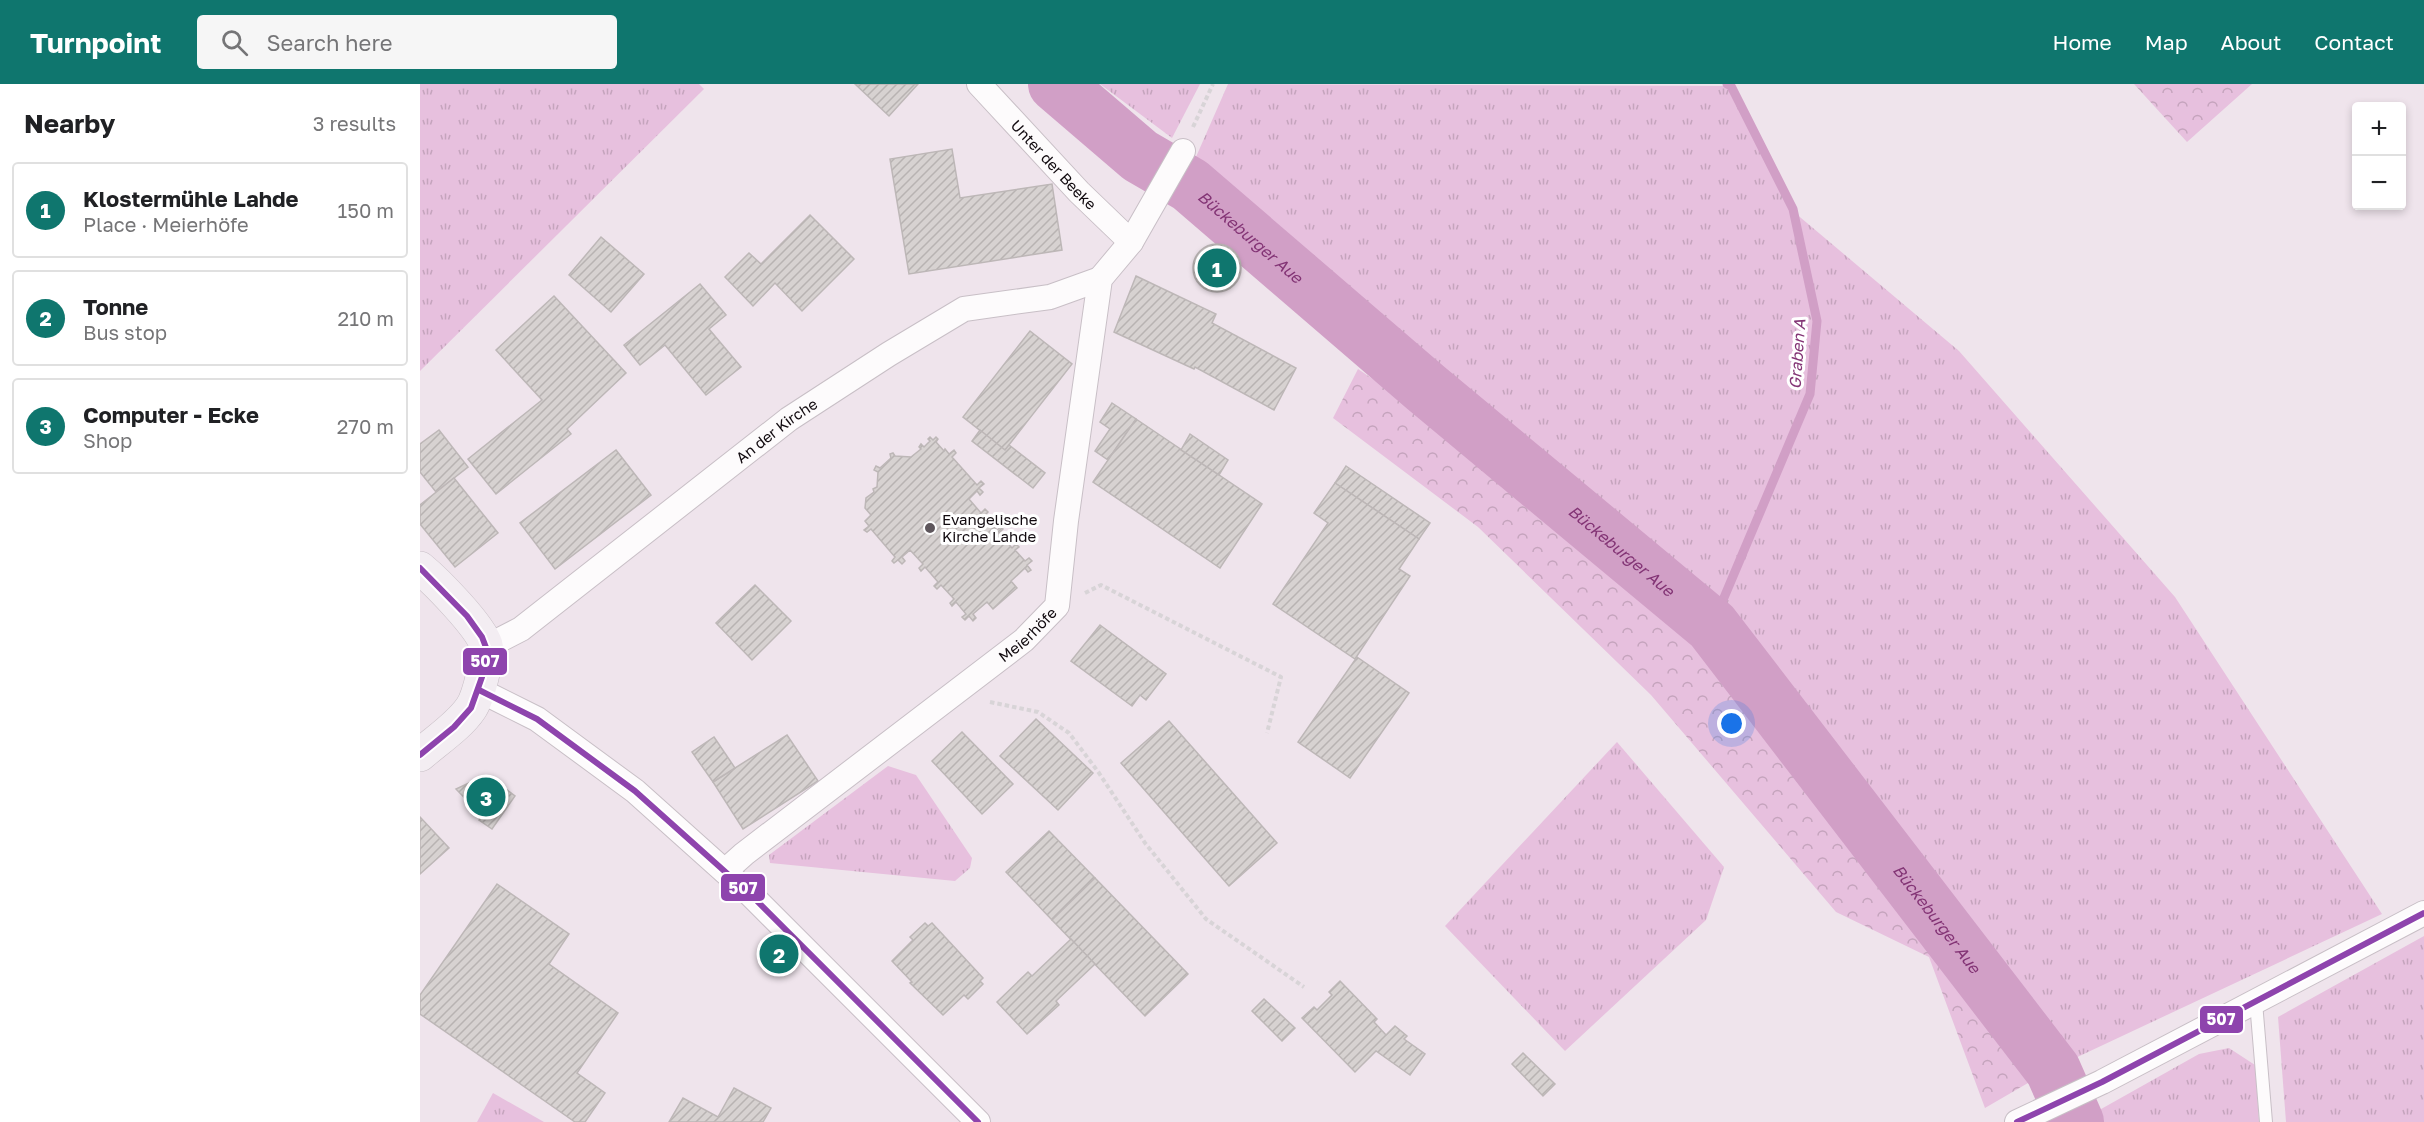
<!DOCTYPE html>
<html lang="en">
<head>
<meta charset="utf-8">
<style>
	:root { --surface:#fff; --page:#f6f6f6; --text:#202124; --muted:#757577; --line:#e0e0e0; --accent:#0f766e }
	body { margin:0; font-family:"Golos Text",sans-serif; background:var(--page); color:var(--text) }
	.controls { position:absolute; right:18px; top:18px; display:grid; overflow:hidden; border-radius:6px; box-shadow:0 3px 9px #0003 }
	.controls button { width:54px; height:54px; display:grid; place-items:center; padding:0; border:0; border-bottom:2px solid var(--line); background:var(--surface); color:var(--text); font:30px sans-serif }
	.you { position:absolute; left:1312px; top:640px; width:21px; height:21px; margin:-15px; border:4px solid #fff; border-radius:50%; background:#1a73e8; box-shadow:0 0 0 9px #1a73e833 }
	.badge { display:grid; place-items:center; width:39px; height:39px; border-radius:50%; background:var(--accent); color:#fff; font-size:20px; font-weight:700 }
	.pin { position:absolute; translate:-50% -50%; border:3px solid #fff; box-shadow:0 2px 6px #0006 }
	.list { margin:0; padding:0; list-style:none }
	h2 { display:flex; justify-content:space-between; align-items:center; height:78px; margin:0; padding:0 24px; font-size:26px }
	h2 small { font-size:20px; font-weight:400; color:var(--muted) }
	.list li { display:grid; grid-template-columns:39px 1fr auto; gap:18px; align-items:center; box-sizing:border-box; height:96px; margin:0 12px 12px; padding:0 12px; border:2px solid var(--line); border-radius:6px }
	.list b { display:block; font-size:22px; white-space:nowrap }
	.list p { margin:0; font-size:20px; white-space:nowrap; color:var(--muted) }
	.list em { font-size:20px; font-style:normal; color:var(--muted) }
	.icon { flex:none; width:33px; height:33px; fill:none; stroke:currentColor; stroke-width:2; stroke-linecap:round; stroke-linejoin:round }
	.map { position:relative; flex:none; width:2004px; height:1038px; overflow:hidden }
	header { display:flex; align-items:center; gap:36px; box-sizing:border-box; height:84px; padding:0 30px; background:var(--accent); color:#fff }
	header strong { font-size:28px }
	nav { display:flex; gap:33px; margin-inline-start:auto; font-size:21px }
	.search { width:420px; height:54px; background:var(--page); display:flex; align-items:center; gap:15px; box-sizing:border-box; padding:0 21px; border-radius:6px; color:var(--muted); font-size:22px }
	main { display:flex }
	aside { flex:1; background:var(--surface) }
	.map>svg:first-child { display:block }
	.grass { fill:url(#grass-tufts) }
	.forest { fill:url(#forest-crowns) }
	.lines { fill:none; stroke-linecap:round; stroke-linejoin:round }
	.stream { stroke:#d19fc6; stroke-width:9 }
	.river { stroke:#d19fc6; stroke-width:56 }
	.building { fill:url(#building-hatch); stroke:#bdb7b7; stroke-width:1.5 }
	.lane-casing { stroke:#c8bfc6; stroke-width:14 }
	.street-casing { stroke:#c8bfc6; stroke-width:26 }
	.secondary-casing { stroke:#c8bfc6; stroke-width:34 }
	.path { stroke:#d8d4d7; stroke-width:4; stroke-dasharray:4.5 3; stroke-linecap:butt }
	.lane { stroke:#fdfbfc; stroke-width:12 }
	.street { stroke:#fdfbfc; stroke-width:24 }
	.secondary { stroke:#f3edf2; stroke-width:33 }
	.bus-1-casing { stroke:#fff; stroke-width:10 }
	.bus-1 { stroke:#8e44ad; stroke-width:6 }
	.poi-dot { fill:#5e565c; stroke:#fff; stroke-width:2 }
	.labels { text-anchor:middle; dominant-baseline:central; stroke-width:6; stroke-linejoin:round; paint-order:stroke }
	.street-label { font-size:15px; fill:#10090e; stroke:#fff }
	.poi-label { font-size:15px; fill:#10090e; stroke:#fff; text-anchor:start }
	.water-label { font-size:16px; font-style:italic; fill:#833475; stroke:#fff }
	.line-badge { stroke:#fff; stroke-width:2 }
	.badge-label { font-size:16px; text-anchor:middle; font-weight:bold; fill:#fff }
</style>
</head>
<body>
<header>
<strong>Turnpoint</strong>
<div class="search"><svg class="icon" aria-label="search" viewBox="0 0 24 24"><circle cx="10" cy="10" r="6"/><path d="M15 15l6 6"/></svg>Search here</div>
<nav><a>Home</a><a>Map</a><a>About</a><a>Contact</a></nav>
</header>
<main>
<aside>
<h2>Nearby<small>3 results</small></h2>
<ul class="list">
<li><span class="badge">1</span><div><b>Klostermühle Lahde</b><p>Place · Meierhöfe</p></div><em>150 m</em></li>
<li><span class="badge">2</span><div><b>Tonne</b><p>Bus stop</p></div><em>210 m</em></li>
<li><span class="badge">3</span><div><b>Computer - Ecke</b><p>Shop</p></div><em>270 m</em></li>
</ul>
</aside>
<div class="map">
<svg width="2004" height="1038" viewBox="0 0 2004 1038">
	<defs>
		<pattern id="grass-tufts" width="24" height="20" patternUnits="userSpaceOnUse" patternTransform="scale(1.5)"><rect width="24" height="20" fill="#e7c0de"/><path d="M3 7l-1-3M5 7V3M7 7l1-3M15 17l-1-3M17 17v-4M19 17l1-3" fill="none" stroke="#c5a4bd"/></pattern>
		<pattern id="forest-crowns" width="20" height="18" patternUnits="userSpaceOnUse" patternTransform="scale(1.5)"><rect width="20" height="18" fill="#e7c0de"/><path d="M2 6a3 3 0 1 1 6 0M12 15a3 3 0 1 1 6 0" fill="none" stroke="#c5a4bd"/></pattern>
		<pattern id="building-hatch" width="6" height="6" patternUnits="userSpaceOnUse" patternTransform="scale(1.5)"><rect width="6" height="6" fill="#d7d2d1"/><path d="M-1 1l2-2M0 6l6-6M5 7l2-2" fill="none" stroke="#b8b3b2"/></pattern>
	</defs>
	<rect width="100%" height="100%" fill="#efe4ec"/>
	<g class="grass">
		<path d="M 0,0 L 279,0 L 284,5 L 0,287 Z"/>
		<path d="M 680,0 L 780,0 L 752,54 Z"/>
		<path d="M 808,0 L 1311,2 L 1368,123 L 1539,267 L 1755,513 L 1962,830 L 1634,984 L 1287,528 L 973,266 L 816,114 L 772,82 Z"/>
		<path d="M 1197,658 L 1304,783 L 1286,836 L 1145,967 L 1025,842 Z"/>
		<path d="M 468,682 L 496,691 L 552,774 L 550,784 L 535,797 L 350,779 L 349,771 Z"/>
		<path d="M 2004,852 L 2004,1038 L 1866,1038 L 1858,933 Z"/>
		<path d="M 1809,964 L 1835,981 L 1839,1038 L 1658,1038 L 1779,970 Z"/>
		<path d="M 73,1009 L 124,1038 L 57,1038 Z"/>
	</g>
	<g class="forest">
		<path d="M 1714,0 L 1832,0 L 1767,58 Z"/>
		<path d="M 938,285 L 1006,331 L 1287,548 L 1634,984 L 1565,1024 L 1509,873 L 1416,828 L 1231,611 L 1058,443 L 913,334 Z"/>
	</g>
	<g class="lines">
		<path class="stream" d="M 1292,542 L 1390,310 L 1397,237 L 1373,125 L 1311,2 L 1307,0"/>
		<path class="river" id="s1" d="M 636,0 L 720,72 L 770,101 L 1006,304 L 1292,542 L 1633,986 L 1656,1038"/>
	</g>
	<g class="building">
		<path d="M 435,0 L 498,0 L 469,32 Z"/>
		<path d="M 532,65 L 540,114 L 632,100 L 642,166 L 489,190 L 470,75 Z"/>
		<path d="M 390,131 L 434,175 L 382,227 L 355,199 L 333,222 L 305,193 L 329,169 L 341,180 Z"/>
		<path d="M 181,153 L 224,190 L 191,228 L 149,191 Z"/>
		<circle cx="797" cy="184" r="24"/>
		<path d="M 716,192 L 796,230 L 792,239 L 876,284 L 854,326 L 775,283 L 774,285 L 694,248 Z"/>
		<path d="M 280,200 L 306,231 L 289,245 L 321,283 L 286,311 L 245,261 L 220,281 L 204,261 Z"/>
		<path d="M 134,212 L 206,289 L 147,345 L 151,350 L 76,410 L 48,375 L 122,316 L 76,266 Z"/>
		<path d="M 610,247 L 652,280 L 585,366 L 543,333 Z"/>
		<path d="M 692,319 L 716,335 L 688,376 L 675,367 L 690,345 L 680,338 Z"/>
		<path d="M 716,335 L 842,420 L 800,484 L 673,398 Z"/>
		<path d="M 19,346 L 48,383 L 16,408 L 0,388 L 0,360 Z"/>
		<path d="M 560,346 L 585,366 L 589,361 L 625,389 L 613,404 L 552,357 Z"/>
		<path d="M 770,350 L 808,376 L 799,391 L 761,366 Z"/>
		<path d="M 510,353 L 513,356 L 516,353 L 518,355 L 516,358 L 524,367 L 525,365 L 529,370 L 534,366 L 536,369 L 532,373 L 557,401 L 561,397 L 564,400 L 559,404 L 563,408 L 560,411 L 557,407 L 549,415 L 561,429 L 565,425 L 568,428 L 564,432 L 577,446 L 581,443 L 583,445 L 579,449 L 592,464 L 596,460 L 599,463 L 595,466 L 605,477 L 609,474 L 612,477 L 607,481 L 611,486 L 608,488 L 605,484 L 591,497 L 597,504 L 573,525 L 567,518 L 553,530 L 556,534 L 553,537 L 549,532 L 545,536 L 542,533 L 546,530 L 536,518 L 532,522 L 530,519 L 534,515 L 521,501 L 517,505 L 514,502 L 518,498 L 505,483 L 501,487 L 499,484 L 503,480 L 490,466 L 482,473 L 485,477 L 482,480 L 478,476 L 474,479 L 472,477 L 475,473 L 451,445 L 447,448 L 444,446 L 449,442 L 445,437 L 451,431 L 445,424 L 446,414 L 454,408 L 453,405 L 457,403 L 458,388 L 454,386 L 456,382 L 460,384 L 471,374 L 470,370 L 473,369 L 475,372 L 491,373 L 501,365 L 499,363 L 501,360 L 504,363 L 510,357 L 508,355 Z"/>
		<path d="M 196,366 L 231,411 L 135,485 L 100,439 Z"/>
		<path d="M 926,382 L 1010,439 L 999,455 L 915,399 Z"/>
		<path d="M 34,394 L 78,449 L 35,483 L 0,440 L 0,421 Z"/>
		<path d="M 915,399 L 999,455 L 979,485 L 990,492 L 935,575 L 853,520 L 908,439 L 894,429 Z"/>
		<path d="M 335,501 L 371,537 L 332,576 L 296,539 Z"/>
		<path d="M 680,541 L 746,590 L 726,616 L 720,611 L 712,622 L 651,577 Z"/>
		<path d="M 937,573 L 989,609 L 930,694 L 878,658 Z"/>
		<path d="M 616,635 L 673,689 L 638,726 L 580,672 Z"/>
		<path d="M 749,637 L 857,759 L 809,802 L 701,679 Z"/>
		<path d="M 542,648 L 593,700 L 562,730 L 512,677 Z"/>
		<path d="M 367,651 L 398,697 L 323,745 L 293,698 Z"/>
		<path d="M 294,653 L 315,684 L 293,698 L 272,668 Z"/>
		<path d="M 63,697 L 78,699 L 95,712 L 72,745 L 59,736 L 62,732 L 36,705 L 49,699 Z"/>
		<path d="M 0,733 L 29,764 L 0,790 Z"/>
		<path d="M 629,747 L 675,794 L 632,836 L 586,788 Z"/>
		<path d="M 675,794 L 768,890 L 725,932 L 632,836 Z"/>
		<path d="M 77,800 L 149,850 L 129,880 L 198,929 L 157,989 L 185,1009 L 165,1038 L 155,1038 L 0,930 L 0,911 Z"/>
		<path d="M 505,839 L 508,842 L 512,839 L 563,894 L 560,897 L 563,900 L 548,915 L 544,911 L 523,931 L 490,899 L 492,898 L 472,877 L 493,856 L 490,853 Z"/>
		<path d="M 651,855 L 675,880 L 636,917 L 639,921 L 607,950 L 577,918 L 608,888 L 612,892 Z"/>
		<path d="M 920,897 L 957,935 L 954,938 L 966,951 L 975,942 L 987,952 L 984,955 L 1005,970 L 990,991 L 956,967 L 935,988 L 882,934 L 894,923 L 897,926 L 912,911 L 909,908 Z"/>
		<path d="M 844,915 L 875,944 L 862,957 L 832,927 Z"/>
		<path d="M 1103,969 L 1135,1000 L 1123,1012 L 1092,980 Z"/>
		<path d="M 314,1004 L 351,1024 L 343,1038 L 249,1038 L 263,1014 L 298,1033 Z"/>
	</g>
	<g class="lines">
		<g class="lane-casing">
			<path id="lane" d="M 1836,918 L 1846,1038"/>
		</g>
		<g class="street-casing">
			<g id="street">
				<path id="s2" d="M 559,0 L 659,108 L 711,158"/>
				<path id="s3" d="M 66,563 L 101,545 L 369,335 L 469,270 L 544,225 L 630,213 L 680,195"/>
				<path d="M 59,606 L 117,635 L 215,707 L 330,810 L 558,1038"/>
				<path id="s4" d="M 305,787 L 324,770 L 604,556 L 637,522 L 646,437 L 680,195 L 711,158 L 763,67"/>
				<path d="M 1597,1038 L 1682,998 L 2004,829"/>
			</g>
		</g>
		<g class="secondary-casing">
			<path id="secondary" d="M 0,484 C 17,498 60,542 66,561 C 69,572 58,614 51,624 C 39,642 17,656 0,671"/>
		</g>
		<g class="path">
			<path d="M 773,43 L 793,0"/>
			<path d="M 665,509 L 681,501 L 861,593 L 847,649"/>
			<path d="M 570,618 L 618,628 L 649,649 L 679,689 L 725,759 L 786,835 L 884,903"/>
		</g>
		<use href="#lane" class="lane"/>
		<use href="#street" class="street"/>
		<use href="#secondary" class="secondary"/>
		<g class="bus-1-casing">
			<g id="bus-1">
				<path d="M 0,484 L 47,532 L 62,553 L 67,566 L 62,593 L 51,624 L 34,643 L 0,671"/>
				<path d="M 59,606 L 117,635 L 215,707 L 330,810 L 558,1038"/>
				<path d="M 1597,1038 L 1682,998 L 2004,829"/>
			</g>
		</g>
		<use href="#bus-1" class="bus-1"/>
	</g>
	<circle class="poi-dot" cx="510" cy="444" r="6"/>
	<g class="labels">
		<g class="street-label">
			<text stroke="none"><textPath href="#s2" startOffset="110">Unter der Beeke</textPath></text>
			<text stroke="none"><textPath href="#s3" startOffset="363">An der Kirche</textPath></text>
			<text stroke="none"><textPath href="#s4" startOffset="384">Meierhöfe</textPath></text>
		</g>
		<g class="poi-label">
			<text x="522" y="435">Evangelische<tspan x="522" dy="17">Kirche Lahde</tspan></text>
		</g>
		<g class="water-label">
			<text stroke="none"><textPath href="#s1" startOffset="248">Bückeburger Aue</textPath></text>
			<text transform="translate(1377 270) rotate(-86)">Graben A</text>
			<text stroke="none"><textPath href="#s1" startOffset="734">Bückeburger Aue</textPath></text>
			<text stroke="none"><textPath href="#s1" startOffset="1221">Bückeburger Aue</textPath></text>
		</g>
	</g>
	<g class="line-badge">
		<rect x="42" y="563" width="46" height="29" rx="6" fill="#8e44ad"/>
		<rect x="300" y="789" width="46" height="29" rx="6" fill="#8e44ad"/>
		<rect x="1779" y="921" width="45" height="29" rx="6" fill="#8e44ad"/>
	</g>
	<g class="badge-label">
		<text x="65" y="583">507</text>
		<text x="323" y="810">507</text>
		<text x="1801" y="941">507</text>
	</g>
</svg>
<div class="controls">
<button>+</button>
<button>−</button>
</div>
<div class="you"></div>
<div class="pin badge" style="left:797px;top:184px">1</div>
<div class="pin badge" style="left:359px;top:870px">2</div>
<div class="pin badge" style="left:66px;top:713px">3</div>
</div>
</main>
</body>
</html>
